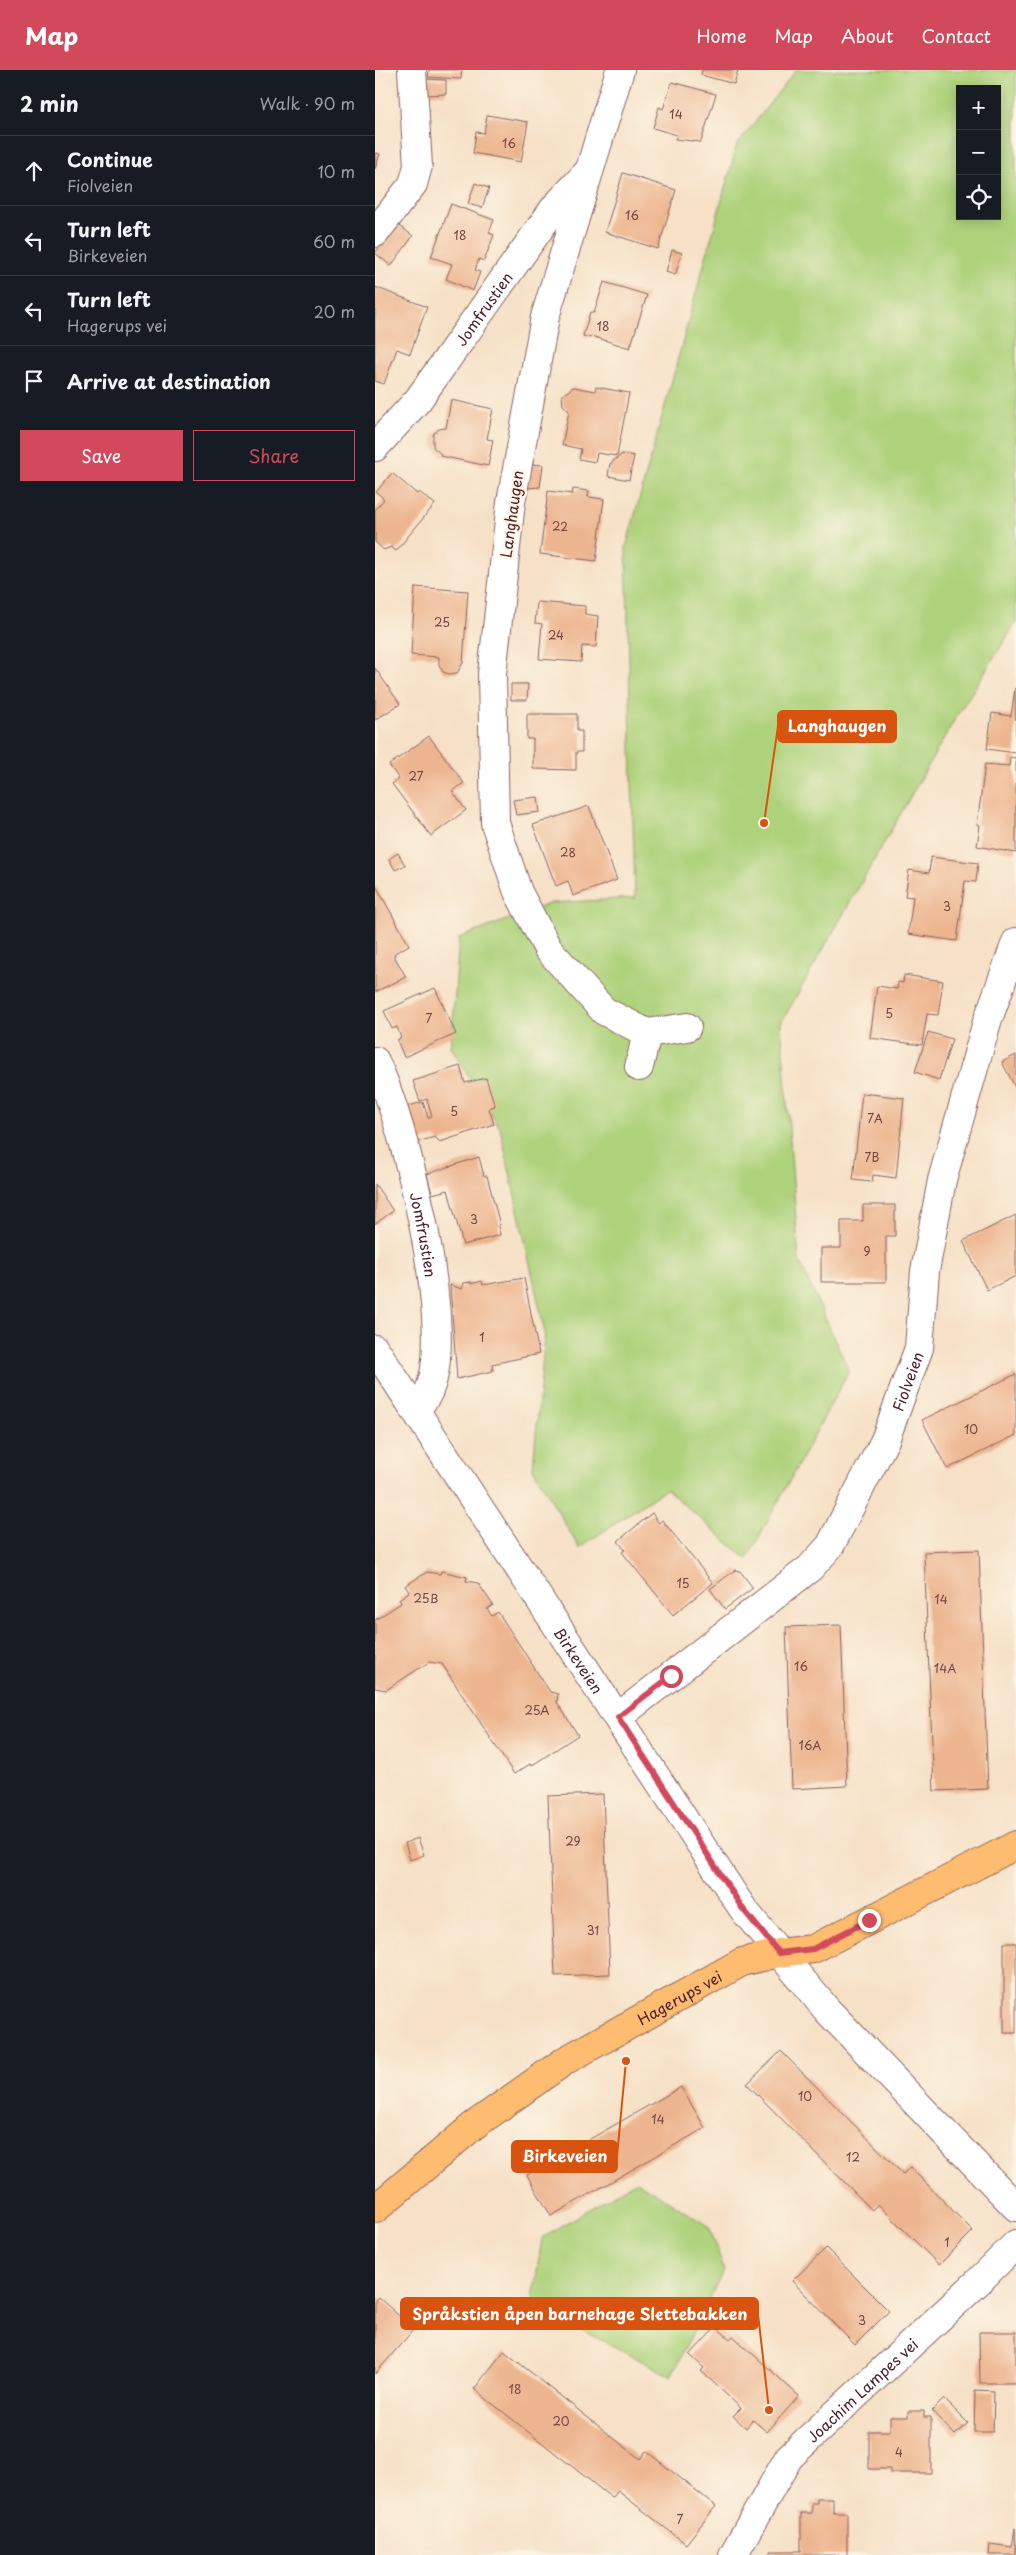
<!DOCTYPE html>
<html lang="en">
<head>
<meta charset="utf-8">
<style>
	:root { --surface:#171b24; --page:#20242c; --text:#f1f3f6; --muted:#9ea1a6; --line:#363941; --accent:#d1495b }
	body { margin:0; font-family:"Playpen Sans",sans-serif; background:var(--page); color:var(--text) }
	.controls { position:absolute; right:15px; top:15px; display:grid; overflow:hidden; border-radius:0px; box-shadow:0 2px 12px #0003 }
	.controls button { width:45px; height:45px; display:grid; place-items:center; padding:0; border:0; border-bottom:1px solid var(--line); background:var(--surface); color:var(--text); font:25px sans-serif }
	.stop { position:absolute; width:15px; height:15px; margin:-11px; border:4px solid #d1495b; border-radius:50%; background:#fff }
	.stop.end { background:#d1495b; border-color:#fff; box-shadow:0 1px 5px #0008 }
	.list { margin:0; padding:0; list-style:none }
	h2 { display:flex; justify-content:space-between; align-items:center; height:65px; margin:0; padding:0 20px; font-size:21px }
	h2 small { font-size:16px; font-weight:400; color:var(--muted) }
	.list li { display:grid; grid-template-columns:32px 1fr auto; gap:15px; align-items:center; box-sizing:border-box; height:70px; padding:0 20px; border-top:1px solid var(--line) }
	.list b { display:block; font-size:19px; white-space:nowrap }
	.list p { margin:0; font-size:16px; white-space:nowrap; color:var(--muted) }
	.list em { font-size:16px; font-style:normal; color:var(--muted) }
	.actions { display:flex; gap:10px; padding:15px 20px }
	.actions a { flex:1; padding:11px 0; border:1px solid var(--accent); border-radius:0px; text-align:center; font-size:18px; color:var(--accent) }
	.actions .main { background:var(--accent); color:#fff }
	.icon { flex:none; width:28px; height:28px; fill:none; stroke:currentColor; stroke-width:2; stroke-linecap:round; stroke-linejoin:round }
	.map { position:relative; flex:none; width:641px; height:2485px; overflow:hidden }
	header { display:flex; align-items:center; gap:30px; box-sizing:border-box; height:70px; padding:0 25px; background:var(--accent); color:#fff }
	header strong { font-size:24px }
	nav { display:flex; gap:28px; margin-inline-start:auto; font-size:18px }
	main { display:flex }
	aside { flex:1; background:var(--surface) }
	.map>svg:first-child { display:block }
	.green { fill:#aed27b; stroke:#7c7853; fill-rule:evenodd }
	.building { fill:#edb58f }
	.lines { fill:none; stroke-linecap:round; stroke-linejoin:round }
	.minor-casing { stroke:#866362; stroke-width:30 }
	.major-casing { stroke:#866362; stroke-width:30 }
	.minor { stroke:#fff; stroke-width:28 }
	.major { stroke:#febc70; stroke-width:28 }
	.route { stroke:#d1495b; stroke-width:6 }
	.labels { text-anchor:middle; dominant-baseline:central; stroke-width:5; stroke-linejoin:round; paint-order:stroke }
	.number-label { font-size:12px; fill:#734444 }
	.street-label { font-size:15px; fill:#4a1f2b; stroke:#fcf5e5 }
	.leader { fill:none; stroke:#d8530f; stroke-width:2 }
	.callout-dot { fill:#d8530f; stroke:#fcf5e5; stroke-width:2 }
	.callout { fill:#d8530f; stroke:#d8530f; stroke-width:2 }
	.callout-label { font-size:16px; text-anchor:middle; font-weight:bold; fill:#fff }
</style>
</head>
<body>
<header>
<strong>Map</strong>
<nav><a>Home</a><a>Map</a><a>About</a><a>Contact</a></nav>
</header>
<main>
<aside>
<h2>2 min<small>Walk · 90 m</small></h2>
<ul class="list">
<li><svg class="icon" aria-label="ahead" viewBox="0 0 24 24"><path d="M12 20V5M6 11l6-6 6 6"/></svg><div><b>Continue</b><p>Fiolveien</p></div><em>10 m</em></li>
<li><svg class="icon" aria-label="left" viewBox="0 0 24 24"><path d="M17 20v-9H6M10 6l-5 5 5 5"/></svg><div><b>Turn left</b><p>Birkeveien</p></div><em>60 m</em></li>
<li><svg class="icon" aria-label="left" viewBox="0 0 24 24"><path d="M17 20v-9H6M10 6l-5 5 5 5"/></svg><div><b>Turn left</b><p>Hagerups vei</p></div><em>20 m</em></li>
<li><svg class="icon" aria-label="arrive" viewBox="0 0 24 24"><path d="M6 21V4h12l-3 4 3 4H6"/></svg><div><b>Arrive at destination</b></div></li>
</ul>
<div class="actions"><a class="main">Save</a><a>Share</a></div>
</aside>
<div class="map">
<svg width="641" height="2485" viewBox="0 0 641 2485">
	<rect width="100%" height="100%" fill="#fcf5e5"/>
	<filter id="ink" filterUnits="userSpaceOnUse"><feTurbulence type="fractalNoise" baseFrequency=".02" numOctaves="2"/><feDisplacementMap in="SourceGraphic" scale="10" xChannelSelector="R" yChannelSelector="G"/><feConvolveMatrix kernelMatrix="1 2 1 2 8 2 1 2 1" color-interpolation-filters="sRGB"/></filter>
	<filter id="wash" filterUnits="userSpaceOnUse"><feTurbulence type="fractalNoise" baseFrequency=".0096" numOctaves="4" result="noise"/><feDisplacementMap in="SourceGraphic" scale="20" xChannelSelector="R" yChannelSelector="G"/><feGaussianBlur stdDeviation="1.12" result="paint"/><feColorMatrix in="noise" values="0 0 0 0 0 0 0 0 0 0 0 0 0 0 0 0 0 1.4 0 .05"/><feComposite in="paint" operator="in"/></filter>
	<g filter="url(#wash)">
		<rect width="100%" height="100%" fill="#f6e1c7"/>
		<g class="green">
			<path d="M 421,0 L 641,0 L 641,553 L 581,647 L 406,953 L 424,1190 L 474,1301 L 372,1489 L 291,1419 L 204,1478 L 158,1398 L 170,1263 L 125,1058 L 76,977 L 84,868 L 176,833 L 260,828 L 251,477 L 362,75 ZM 585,19 L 622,19 L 622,146 L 585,146 Z"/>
			<path d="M 261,2111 L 334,2156 L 349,2200 L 296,2306 L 157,2234 L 167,2168 Z"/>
		</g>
		<g id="blocks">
			<g class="building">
				<path d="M 54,0 L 87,0 L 86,9 L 53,7 Z"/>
				<path d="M 327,0 L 363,0 L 359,14 L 326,5 Z"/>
				<path d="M 50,9 L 71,10 L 71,24 L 51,25 Z"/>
				<path d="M 297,12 L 341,24 L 326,72 L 300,69 L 302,65 L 278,58 L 284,37 L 288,39 Z"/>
				<path d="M 112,45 L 153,52 L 146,92 L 98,83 L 101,62 L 109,63 Z"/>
				<path d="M 0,83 L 5,84 L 0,99 Z"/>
				<path d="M 248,103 L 301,120 L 283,179 L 230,162 Z"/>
				<path d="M 100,113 L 114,118 L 107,138 L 93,134 Z"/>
				<path d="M 76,134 L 119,150 L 114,163 L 119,165 L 109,191 L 104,189 L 100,200 L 105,202 L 98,221 L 71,209 L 77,194 L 56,187 Z"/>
				<path d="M 22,154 L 38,166 L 16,196 L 0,183 Z"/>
				<path d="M 297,180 L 307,183 L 300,205 L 291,202 Z"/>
				<path d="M 229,212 L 272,225 L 255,278 L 216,266 L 215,268 L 208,266 L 215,242 L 219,243 Z"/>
				<path d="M 0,217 L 52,237 L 35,284 L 22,279 L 9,314 L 0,311 Z"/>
				<path d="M 198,317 L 220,321 L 221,317 L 254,323 L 242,386 L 222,383 L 220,392 L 204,389 L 206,379 L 187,375 L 194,341 L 188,335 L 187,326 Z"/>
				<path d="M 76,330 L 118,339 L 112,369 L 118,370 L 113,396 L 65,386 L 66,384 L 58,377 L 58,364 L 64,359 L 71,358 Z"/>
				<path d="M 247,384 L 259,386 L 254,410 L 233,406 L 235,394 Z"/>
				<path d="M 155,394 L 168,395 L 165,417 L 152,418 Z"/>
				<path d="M 17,403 L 42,424 L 44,422 L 60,434 L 21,481 L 16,477 L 9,480 L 0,472 L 0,440 L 9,429 L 1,422 Z"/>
				<path d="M 198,419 L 214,421 L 213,427 L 229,429 L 221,491 L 165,484 L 173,421 L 197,424 Z"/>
				<path d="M 40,517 L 93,521 L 88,593 L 82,603 L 74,604 L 68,602 L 64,595 L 64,587 L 36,585 Z"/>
				<path d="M 162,532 L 210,536 L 210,544 L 223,546 L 221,577 L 207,576 L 206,592 L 164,589 L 167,554 L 160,553 Z"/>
				<path d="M 0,598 L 25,634 L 0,650 Z"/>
				<path d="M 136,614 L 153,614 L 152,630 L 136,630 Z"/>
				<path d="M 640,618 L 641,683 L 612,679 L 617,643 L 636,646 Z"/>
				<path d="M 152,644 L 202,644 L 202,661 L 207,661 L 207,682 L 201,682 L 201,700 L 158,699 L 158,669 L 152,669 Z"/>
				<path d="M 54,666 L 89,713 L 77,721 L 91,740 L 56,766 L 17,714 L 24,709 L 14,695 Z"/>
				<path d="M 635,687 L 641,688 L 641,783 L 602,776 L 605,755 L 602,755 L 610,694 L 634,696 Z"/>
				<path d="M 163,727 L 165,742 L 141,745 L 138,730 Z"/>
				<path d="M 214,736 L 242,810 L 198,826 L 193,811 L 181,816 L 158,755 Z"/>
				<path d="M 23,783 L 30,795 L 20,800 L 14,789 Z"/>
				<path d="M 556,787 L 603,793 L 601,812 L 590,811 L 582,871 L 533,864 L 538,827 L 530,826 L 534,800 L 554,803 Z"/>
				<path d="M 0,814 L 34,875 L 20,883 L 19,886 L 31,907 L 0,922 Z"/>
				<path d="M 529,905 L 568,911 L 563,945 L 552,944 L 547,975 L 495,968 L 502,916 L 522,919 L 523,912 L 528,913 Z"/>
				<path d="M 60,918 L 81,964 L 29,987 L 22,970 L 26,968 L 22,957 L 17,959 L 9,941 Z"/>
				<path d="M 553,962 L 577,969 L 564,1010 L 540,1002 Z"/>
				<path d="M 641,985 L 641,1019 L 627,992 Z"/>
				<path d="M 85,996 L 90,1013 L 111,1008 L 120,1036 L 114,1038 L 119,1054 L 65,1072 L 60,1067 L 38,1073 L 27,1038 L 48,1032 L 53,1048 L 57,1046 L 52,1029 L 45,1031 L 38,1011 Z"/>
				<path d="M 487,1023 L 529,1028 L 521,1108 L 498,1105 L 497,1112 L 478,1110 Z"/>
				<path d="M 104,1087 L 109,1106 L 112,1106 L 125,1155 L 123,1156 L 125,1165 L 88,1175 L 73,1120 L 57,1124 L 52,1104 Z"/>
				<path d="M 0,1114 L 18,1141 L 0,1154 Z"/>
				<path d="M 488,1135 L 520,1135 L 520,1166 L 511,1166 L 511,1212 L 446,1212 L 446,1178 L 466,1178 L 466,1151 L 488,1151 Z"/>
				<path d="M 641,1145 L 641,1206 L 612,1220 L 588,1171 Z"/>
				<path d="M 149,1208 L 164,1284 L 117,1294 L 118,1301 L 82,1309 L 75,1215 L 87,1219 L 89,1213 L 96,1212 L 96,1214 L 107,1211 L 108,1215 Z"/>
				<path d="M 641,1304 L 641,1365 L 572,1399 L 547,1350 Z"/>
				<path d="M 277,1443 L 284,1453 L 287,1450 L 338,1513 L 298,1545 L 247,1482 L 250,1480 L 243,1471 Z"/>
				<path d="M 604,1480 L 613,1719 L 559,1721 L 549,1482 Z"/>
				<path d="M 360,1500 L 365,1501 L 378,1518 L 350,1539 L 335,1519 Z"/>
				<path d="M 66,1501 L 92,1507 L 91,1511 L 103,1513 L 118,1535 L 112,1539 L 117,1546 L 123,1542 L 175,1622 L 183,1624 L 182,1632 L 203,1665 L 156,1696 L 155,1694 L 139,1704 L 67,1594 L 54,1592 L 11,1620 L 0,1618 L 0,1550 L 26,1533 L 24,1529 L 34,1522 L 30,1516 L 52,1502 L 65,1504 Z"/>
				<path d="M 466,1555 L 472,1716 L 417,1719 L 411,1557 Z"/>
				<path d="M 228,1724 L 235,1904 L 180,1906 L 173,1726 Z"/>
				<path d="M 43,1768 L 49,1785 L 35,1790 L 30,1773 Z"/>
				<rect x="629" y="1873" width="12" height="90"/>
				<path d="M 406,1981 L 528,2104 L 535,2097 L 598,2161 L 564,2195 L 503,2134 L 497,2140 L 372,2014 Z"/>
				<path d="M 306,2017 L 330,2058 L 176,2146 L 152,2105 Z"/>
				<path d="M 451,2178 L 514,2241 L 480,2275 L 417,2211 Z"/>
				<path d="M 3,2227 L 39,2259 L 0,2304 L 0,2231 Z"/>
				<path d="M 341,2257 L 355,2269 L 358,2266 L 424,2326 L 392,2362 L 378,2350 L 371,2358 L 358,2346 L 366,2338 L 326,2301 L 329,2298 L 315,2285 Z"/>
				<path d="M 604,2262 L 641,2262 L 641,2313 L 605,2313 Z"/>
				<path d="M 129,2281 L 265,2389 L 271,2381 L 341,2436 L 311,2474 L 243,2421 L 237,2428 L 99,2319 Z"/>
				<path d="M 600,2320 L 619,2321 L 618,2362 L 599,2362 Z"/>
				<path d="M 569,2329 L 593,2353 L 580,2365 L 557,2341 Z"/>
				<path d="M 533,2341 L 549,2341 L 549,2347 L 556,2347 L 556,2403 L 515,2403 L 515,2399 L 494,2399 L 494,2361 L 515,2361 L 515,2347 L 533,2347 Z"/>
				<path d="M 442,2429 L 458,2429 L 458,2443 L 472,2443 L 472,2485 L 396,2485 L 396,2481 L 426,2481 L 426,2443 L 437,2443 L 437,2433 L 442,2433 Z"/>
				<path d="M 640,2458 L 641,2485 L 614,2485 L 615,2474 L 637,2477 Z"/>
			</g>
		</g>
	</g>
	<g filter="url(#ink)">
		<use href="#blocks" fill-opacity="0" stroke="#866362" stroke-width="1"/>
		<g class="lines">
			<g class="minor-casing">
				<g id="minor">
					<path d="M 245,0 L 170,247 L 136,432 L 117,604 L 120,753 L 143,822 L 173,879 L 229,941 L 272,963 L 312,957"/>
					<path d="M 0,163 L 38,114 L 43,96 L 37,0"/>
					<path id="s1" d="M 0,377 L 43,330 L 180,137 L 211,104"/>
					<path id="s2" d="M 0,991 C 30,1053 80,1255 55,1318 C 53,1326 45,1334 40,1340"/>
					<path d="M 264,997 L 272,963"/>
					<path id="s3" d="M 0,1279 L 368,1839 L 452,1940 L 641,2137"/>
					<path id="s4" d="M 243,1647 L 435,1498 L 455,1476 L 510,1370 L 544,1278 L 550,1201 L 567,1110 L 612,952 L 641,872"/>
					<path id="s5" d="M 358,2485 L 414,2387 L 603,2212 L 641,2174"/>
				</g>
			</g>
			<g class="major-casing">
				<g id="major">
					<path id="s6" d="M 0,2139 L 98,2056 L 191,1990 L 367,1892 L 404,1883 L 438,1879 L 641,1775"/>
				</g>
			</g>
			<use href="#minor" class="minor"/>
			<use href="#major" class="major"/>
		</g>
	</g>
	<g class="lines" filter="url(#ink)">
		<path class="route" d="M 296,1606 L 243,1647 L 368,1839 L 404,1883 L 438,1879 L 494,1850"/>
	</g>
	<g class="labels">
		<g class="number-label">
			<text x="301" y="44">14</text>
			<text x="134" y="73">16</text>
			<text x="257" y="145">16</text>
			<text x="85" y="165">18</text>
			<text x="228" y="256">18</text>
			<text x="185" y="456">22</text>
			<text x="67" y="552">25</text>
			<text x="181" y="565">24</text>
			<text x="41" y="706">27</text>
			<text x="193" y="782">28</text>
			<text x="572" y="836">3</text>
			<text x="514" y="943">5</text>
			<text x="54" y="948">7</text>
			<text x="79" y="1041">5</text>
			<text x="500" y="1048">7A</text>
			<text x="497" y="1087">7B</text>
			<text x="99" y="1149">3</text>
			<text x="492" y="1181">9</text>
			<text x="107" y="1267">1</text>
			<text x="596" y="1359">10</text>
			<text x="308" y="1513">15</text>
			<text x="51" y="1528">25B</text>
			<text x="566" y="1529">14</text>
			<text x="426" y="1596">16</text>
			<text x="570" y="1598">14A</text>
			<text x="162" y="1640">25A</text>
			<text x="435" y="1675">16A</text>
			<text x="198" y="1771">29</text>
			<text x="218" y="1860">31</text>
			<text x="430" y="2026">10</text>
			<text x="283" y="2049">14</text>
			<text x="478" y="2087">12</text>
			<text x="572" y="2172">1</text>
			<text x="487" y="2250">3</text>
			<text x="140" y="2319">18</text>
			<text x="186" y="2351">20</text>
			<text x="524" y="2382">4</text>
			<text x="305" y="2449">7</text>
		</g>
		<g class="street-label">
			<text stroke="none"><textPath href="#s1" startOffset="176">Jomfrustien</textPath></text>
			<text transform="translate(136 444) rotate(-82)">Langhaugen</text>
			<text stroke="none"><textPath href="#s2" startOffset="181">Jomfrustien</textPath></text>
			<text stroke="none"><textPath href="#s4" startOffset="455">Fiolveien</textPath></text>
			<text stroke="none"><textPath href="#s3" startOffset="372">Birkeveien</textPath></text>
			<text stroke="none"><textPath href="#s6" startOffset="372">Hagerups vei</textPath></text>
			<text stroke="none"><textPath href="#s5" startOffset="212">Joachim Lampes vei</textPath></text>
		</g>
	</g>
	<path class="leader" d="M389 753L403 656M251 1991L242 2086M394 2340L383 2244"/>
	<g class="callout-dot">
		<circle cx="389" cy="753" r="5"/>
		<circle cx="251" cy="1991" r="5"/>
		<circle cx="394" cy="2340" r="5"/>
	</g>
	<g class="callout">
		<rect x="403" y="641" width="118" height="31" rx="5"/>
		<rect x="137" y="2071" width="105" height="31" rx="5"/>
		<rect x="26" y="2228" width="357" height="31" rx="5"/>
	</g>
	<g class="callout-label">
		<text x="462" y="662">Langhaugen</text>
		<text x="190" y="2092">Birkeveien</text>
		<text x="205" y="2250">Språkstien åpen barnehage Slettebakken</text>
	</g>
</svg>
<div class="controls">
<button>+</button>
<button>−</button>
<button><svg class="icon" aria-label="locate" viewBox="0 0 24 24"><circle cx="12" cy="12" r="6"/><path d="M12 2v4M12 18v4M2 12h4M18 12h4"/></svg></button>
</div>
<div class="stop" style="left:296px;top:1606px"></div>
<div class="stop end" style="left:494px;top:1850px"></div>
</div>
</main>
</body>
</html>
